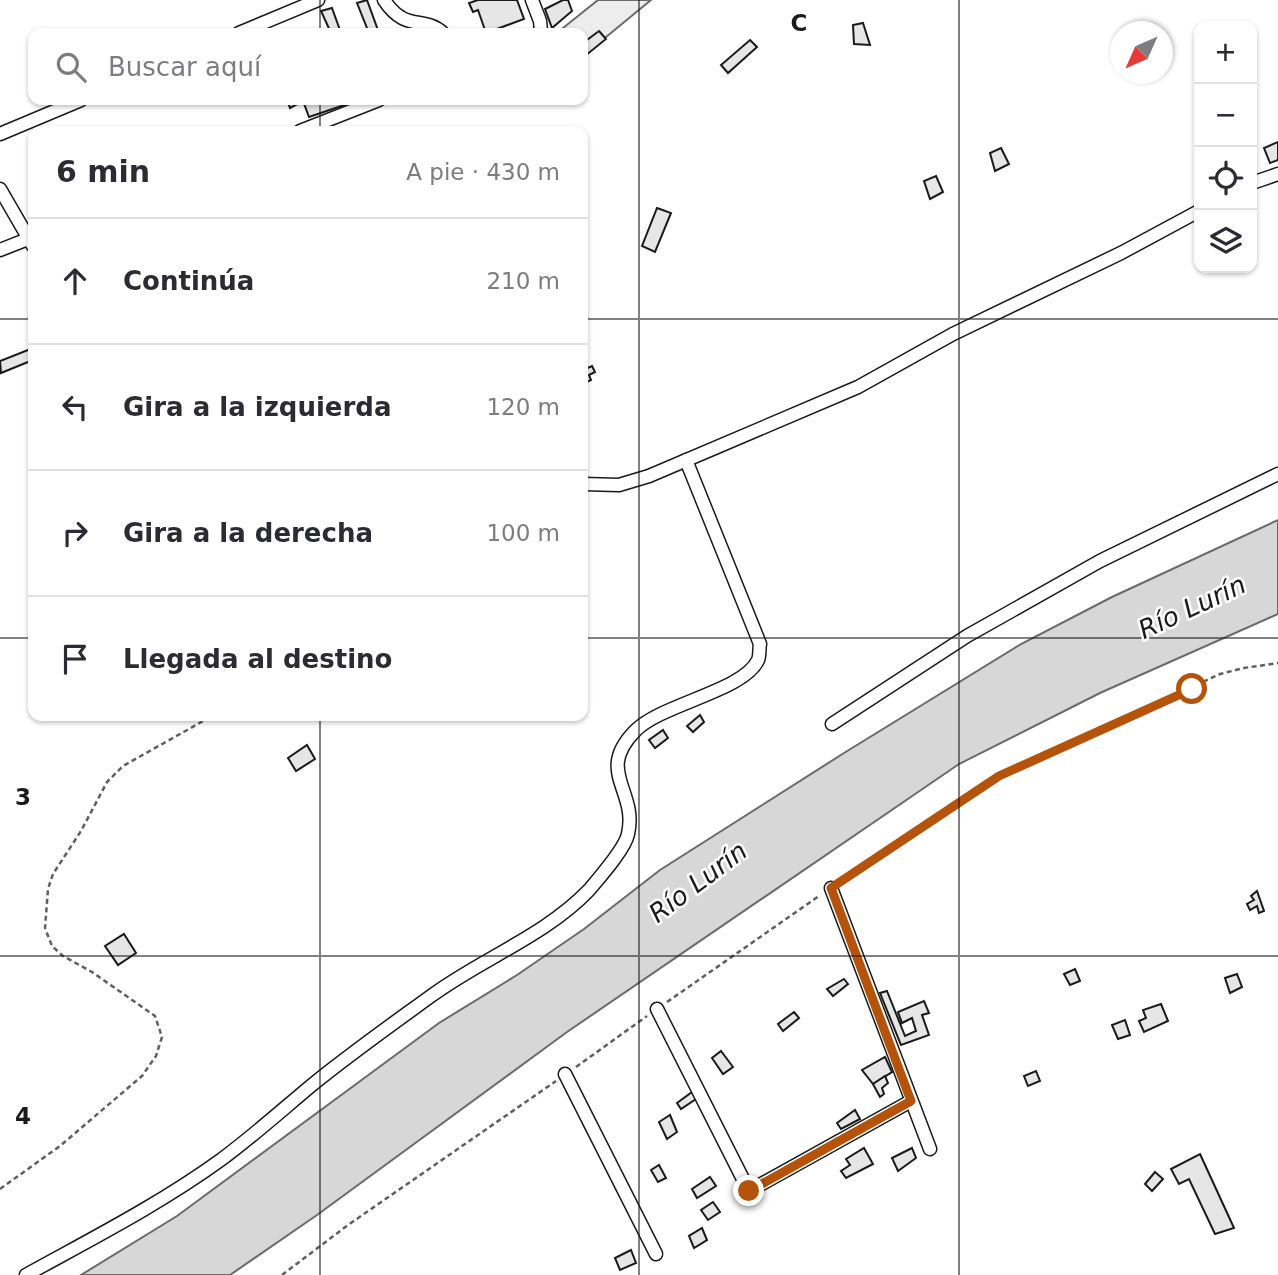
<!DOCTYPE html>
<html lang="es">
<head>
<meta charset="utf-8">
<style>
	:root { --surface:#fff; --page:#f2f2f3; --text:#2b2b33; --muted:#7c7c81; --line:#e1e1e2 }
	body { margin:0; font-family:"DejaVu Sans",sans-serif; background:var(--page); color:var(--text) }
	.controls { position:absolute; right:21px; top:21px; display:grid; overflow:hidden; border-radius:14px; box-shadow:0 2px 5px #0004 }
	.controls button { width:63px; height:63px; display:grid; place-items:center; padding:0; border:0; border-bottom:2px solid var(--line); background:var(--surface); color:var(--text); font:35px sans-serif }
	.compass { position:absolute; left:1110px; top:21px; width:63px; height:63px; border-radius:50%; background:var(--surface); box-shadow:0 2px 5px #0004; rotate:225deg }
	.stop { position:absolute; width:21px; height:21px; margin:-16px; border:5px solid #b45309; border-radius:50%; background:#fff }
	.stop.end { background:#b45309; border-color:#fff; box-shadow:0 2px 7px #0008 }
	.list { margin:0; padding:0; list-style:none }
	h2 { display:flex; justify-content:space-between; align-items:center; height:91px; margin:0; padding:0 28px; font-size:30px }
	h2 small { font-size:23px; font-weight:400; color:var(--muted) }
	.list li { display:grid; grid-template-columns:46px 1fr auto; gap:21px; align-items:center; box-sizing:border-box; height:126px; padding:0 28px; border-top:2px solid var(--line) }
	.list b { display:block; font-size:26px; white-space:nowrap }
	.list em { font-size:23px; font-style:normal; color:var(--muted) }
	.icon { flex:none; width:38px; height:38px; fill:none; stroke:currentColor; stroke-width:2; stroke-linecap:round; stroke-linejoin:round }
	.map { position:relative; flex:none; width:1278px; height:1275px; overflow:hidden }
	.search { position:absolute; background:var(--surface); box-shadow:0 2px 5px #0004; left:28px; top:28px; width:560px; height:77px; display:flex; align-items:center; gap:18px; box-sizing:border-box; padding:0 24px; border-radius:14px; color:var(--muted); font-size:26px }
	.panel { position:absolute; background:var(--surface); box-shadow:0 2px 5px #0004; left:28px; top:126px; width:560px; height:595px; border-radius:14px }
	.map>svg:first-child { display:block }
	.built { fill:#ededed; stroke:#6a6a6a; stroke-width:2 }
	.water { fill:#d7d7d7; stroke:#6a6a6a; stroke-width:2 }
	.building { fill:#e6e6e6; stroke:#1a1a1a; stroke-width:2 }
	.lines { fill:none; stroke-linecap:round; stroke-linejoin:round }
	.street-casing { stroke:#1a1a1a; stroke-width:15 }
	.path { stroke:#5f5f5f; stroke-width:2.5; stroke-dasharray:5 3.5; stroke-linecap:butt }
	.street { stroke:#fff; stroke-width:12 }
	.route { stroke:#b45309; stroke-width:9 }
	.grid { fill:none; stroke:#1a1a1a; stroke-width:2; stroke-opacity:0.55 }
	.labels { text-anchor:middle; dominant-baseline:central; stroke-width:5; stroke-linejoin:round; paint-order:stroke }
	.water-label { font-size:26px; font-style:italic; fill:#1a1a1a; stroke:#fff }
	.grid-label { font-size:23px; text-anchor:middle; font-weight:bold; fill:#1a1a1a; stroke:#fff; stroke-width:5; stroke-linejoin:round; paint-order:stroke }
</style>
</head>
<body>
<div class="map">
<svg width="1278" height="1275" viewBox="0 0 1278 1275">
	<rect width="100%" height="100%" fill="#fff"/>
	<path class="built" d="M 598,0 L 651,0 L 583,56 L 583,33 L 558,32 Z"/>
	<path class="water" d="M 1278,520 L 1278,614 L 1100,693 L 959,764 L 567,1032 L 317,1215 L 230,1275 L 81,1275 L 177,1216 L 439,1023 L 517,975 L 584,929 L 660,870 L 844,753 L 1021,644 L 1112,597 Z"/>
	<g class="building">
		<path d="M 367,0 L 379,33 L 369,33 L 357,3 Z"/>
		<path d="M 478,0 L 517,0 L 524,19 L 486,33 L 478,10 L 473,12 L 469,3 Z"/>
		<path d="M 563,0 L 568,0 L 572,11 L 552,28 L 545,9 Z"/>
		<path d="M 332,8 L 341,33 L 331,33 L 321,11 Z"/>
		<path d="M 863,23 L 870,45 L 854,44 L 853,25 Z"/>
		<path d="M 599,31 L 606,39 L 585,56 L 583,43 Z"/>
		<path d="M 750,40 L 757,47 L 728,73 L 721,65 Z"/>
		<path d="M 287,100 L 359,100 L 309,117 L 303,101 L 290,108 Z"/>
		<path d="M 1278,142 L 1278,160 L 1270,163 L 1264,148 Z"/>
		<path d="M 1001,148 L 1009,164 L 995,171 L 990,153 Z"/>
		<path d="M 936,176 L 943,192 L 930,199 L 924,181 Z"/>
		<path d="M 657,208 L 671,213 L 655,252 L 642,246 Z"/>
		<path d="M 33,348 L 33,360 L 1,373 L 0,361 Z"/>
		<path d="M 592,366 L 595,372 L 589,375 L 591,380 L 583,384 L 583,370 Z"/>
		<path d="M 700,715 L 704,722 L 693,732 L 687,726 Z"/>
		<path d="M 663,730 L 668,738 L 655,748 L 649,740 Z"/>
		<path d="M 307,745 L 315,759 L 296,771 L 288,758 Z"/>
		<path d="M 1257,891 L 1264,911 L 1259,913 L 1257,906 L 1250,910 L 1247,904 L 1254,900 L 1251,896 Z"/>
		<path d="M 124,934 L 136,953 L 118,965 L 105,946 Z"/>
		<path d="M 1075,969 L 1080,981 L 1070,985 L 1064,974 Z"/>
		<path d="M 1237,974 L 1242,987 L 1230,993 L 1225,978 Z"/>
		<path d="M 844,979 L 848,984 L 833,996 L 827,989 Z"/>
		<path d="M 887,991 L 905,1036 L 916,1031 L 912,1018 L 902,1023 L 898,1012 L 924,1001 L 929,1013 L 922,1015 L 929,1035 L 901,1045 L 880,993 Z"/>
		<path d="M 1161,1004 L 1168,1021 L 1144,1032 L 1139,1021 L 1146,1018 L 1143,1010 Z"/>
		<path d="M 794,1012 L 799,1018 L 783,1031 L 778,1024 Z"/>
		<path d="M 1125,1020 L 1130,1035 L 1118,1039 L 1112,1025 Z"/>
		<path d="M 721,1051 L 733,1067 L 723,1074 L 712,1058 Z"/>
		<path d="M 885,1057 L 892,1072 L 873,1084 L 862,1070 Z"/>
		<path d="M 1036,1071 L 1040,1081 L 1028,1086 L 1024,1076 Z"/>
		<path d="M 885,1076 L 888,1083 L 882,1088 L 884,1094 L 880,1097 L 873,1084 Z"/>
		<path d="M 692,1092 L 696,1099 L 681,1109 L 677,1103 Z"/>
		<path d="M 855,1110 L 860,1119 L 841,1129 L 837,1123 Z"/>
		<path d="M 670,1115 L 677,1132 L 667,1139 L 659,1122 Z"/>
		<path d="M 864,1148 L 873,1164 L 846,1178 L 841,1171 L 850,1165 L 846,1159 Z"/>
		<path d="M 912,1148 L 916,1158 L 898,1171 L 892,1158 Z"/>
		<path d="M 1200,1154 L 1234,1228 L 1215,1234 L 1189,1179 L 1179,1184 L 1171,1169 Z"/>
		<path d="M 659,1165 L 666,1178 L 658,1182 L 651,1170 Z"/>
		<path d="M 1155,1172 L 1163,1179 L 1152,1191 L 1145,1184 Z"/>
		<path d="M 710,1177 L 716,1186 L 697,1198 L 692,1189 Z"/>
		<path d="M 713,1202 L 720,1212 L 708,1220 L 701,1210 Z"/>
		<path d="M 702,1228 L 707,1240 L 694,1248 L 689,1236 Z"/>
		<path d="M 631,1250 L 636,1263 L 620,1270 L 615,1258 Z"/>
	</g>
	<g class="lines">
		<g class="street-casing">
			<g id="street">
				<path d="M 384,0 C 406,33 423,15 443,33"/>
				<path d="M 532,0 L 540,21 L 541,31 L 538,33"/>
				<path d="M 239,33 L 318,0"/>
				<path d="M 300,131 L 379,100"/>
				<path d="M 0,134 L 81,100"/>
				<path d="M 1252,183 L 1278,174"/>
				<path d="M 0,189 L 33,246"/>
				<path d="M 0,250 L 33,237"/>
				<path d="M 583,484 L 619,485 L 649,476 L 858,387 L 953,334 L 1121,253 L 1199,211"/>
				<path d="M 832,724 L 967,636 L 1100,561 L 1278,474"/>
				<path d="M 831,888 L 930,1149"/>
				<path d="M 657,1009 L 749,1191 L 911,1101"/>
				<path d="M 565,1074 L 656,1254"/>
				<path d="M 26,1275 C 93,1238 160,1204 222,1159 C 253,1136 282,1110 312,1085 C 350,1054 391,1025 431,996 C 481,959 545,936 589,890 C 599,878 625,849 628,834 C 638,790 595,772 635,731 C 661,704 744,691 758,660 C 760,656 759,648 760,644 L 686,460"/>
			</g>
		</g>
		<g class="path">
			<path d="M 840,883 L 999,776 L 1220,674 L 1244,668 L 1278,663"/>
			<path d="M 667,1002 L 819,896"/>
			<path d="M 576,1067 L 647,1016"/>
			<path d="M 0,1189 L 60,1146 L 142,1076 L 156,1056 L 162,1037 L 155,1016 L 92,972 L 63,956 L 52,946 L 45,928 L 48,889 L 53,874 L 81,831 L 107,782 L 123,766 L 212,716"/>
			<path d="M 282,1275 L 348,1225 L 556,1081"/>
		</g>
		<use href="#street" class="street"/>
	</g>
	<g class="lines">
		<path class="route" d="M 749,1191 L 911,1101 L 831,888 L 999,776 L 1192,689"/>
	</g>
	<path class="grid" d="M 320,0 L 320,33M 639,0 L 639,1275M 959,0 L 959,1275M 320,100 L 320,131M 0,319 L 33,319M 583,319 L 1278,319M 0,638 L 33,638M 583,638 L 1278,638M 320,716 L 320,1275M 0,956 L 1278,956"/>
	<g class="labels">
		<g class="water-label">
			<text transform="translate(1192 607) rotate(-25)">Río Lurín</text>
			<text transform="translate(698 882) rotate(-37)">Río Lurín</text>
		</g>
	</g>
	<g class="grid-label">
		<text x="799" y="31">C</text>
		<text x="23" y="805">3</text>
		<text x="23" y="1124">4</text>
	</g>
</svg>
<div class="controls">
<button>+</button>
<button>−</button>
<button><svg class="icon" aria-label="locate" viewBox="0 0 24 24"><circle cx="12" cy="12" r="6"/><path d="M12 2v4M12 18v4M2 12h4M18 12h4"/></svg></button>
<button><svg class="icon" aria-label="layers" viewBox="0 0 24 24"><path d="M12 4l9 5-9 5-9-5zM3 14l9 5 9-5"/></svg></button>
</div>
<svg class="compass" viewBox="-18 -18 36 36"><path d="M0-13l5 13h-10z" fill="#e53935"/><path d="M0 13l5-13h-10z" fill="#7c7c81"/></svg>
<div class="stop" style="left:1192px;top:689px"></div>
<div class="stop end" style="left:749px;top:1191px"></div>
<div class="search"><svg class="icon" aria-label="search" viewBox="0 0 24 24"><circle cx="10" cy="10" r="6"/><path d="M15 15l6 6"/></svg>Buscar aquí</div>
<section class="panel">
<h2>6 min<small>A pie · 430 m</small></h2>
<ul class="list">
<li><svg class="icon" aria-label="ahead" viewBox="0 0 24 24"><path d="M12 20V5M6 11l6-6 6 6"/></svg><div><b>Continúa</b></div><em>210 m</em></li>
<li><svg class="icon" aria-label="left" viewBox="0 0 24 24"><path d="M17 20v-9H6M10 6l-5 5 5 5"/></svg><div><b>Gira a la izquierda</b></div><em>120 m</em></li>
<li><svg class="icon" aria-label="right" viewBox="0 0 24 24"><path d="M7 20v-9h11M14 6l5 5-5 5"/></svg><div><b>Gira a la derecha</b></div><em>100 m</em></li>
<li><svg class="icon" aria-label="arrive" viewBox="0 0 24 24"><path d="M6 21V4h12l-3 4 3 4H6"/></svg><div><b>Llegada al destino</b></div></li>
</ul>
</section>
</div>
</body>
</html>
